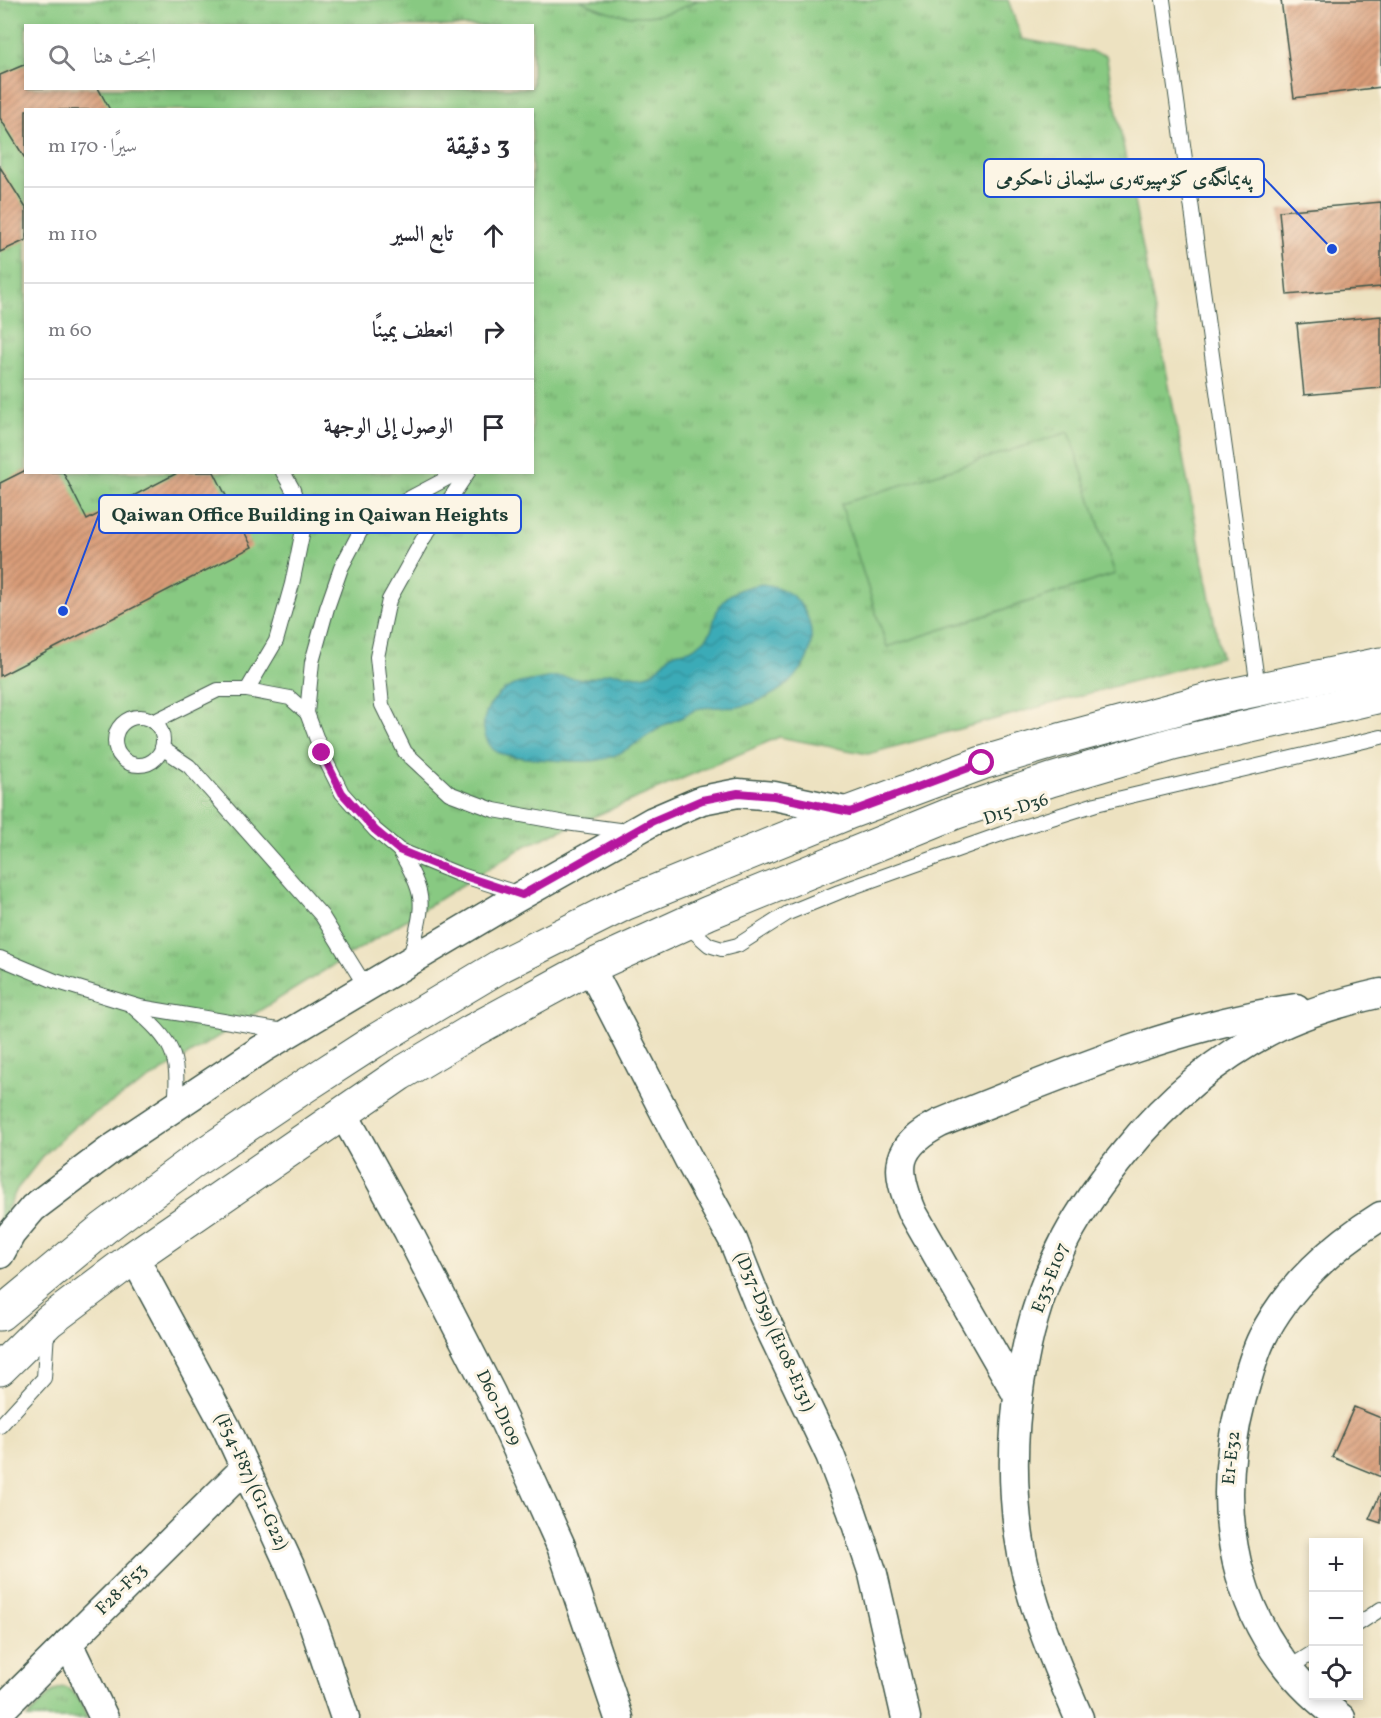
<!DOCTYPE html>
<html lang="ar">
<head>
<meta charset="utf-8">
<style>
	:root { --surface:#fff; --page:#f7f7f7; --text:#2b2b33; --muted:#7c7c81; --line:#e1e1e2 }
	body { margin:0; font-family:Vollkorn,Amiri,serif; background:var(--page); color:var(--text); direction:rtl }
	.controls { position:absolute; right:18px; bottom:18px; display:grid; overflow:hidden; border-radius:0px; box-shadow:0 3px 9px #0003 }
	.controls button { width:54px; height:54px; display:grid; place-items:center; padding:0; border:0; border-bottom:2px solid var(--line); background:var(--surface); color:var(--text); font:30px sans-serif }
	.stop { position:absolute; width:18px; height:18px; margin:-14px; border:4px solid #b5179e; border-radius:50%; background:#fff }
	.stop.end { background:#b5179e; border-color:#fff; box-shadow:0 2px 6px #0008 }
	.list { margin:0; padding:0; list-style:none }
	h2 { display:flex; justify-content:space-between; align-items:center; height:78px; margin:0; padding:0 24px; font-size:26px }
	h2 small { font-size:20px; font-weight:400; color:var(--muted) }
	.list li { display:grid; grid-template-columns:39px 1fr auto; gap:18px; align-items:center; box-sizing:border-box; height:96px; padding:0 24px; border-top:2px solid var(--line) }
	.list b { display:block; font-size:22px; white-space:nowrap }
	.list em { font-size:20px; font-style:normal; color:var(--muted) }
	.icon { flex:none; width:33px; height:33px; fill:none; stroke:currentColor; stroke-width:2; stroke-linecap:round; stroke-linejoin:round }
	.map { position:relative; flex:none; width:1381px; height:1718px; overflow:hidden; direction:ltr }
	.search { position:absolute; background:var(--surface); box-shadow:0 3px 9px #0003; left:24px; top:24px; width:510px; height:66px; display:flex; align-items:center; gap:15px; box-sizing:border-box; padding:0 21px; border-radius:0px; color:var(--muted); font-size:22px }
	.panel { position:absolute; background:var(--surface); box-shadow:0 3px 9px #0003; left:24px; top:108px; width:510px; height:366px; border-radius:0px; direction:rtl }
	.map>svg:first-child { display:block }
	.park { fill:url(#park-tufts); stroke:#54835b; stroke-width:1.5; fill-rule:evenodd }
	.garden { fill:#88c982; stroke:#54835b; stroke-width:1.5 }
	.water { fill:url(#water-waves); stroke:#2d7476; stroke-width:1.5 }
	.building { fill:url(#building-hatch) }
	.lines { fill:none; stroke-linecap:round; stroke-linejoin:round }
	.service-casing { stroke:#3e5649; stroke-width:16 }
	.minor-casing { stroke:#3e5649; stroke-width:31 }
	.tertiary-casing { stroke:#3e5649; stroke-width:35 }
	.service { stroke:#fff; stroke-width:14 }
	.minor { stroke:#fff; stroke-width:28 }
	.tertiary { stroke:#fff; stroke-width:33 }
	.route { stroke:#b5179e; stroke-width:8 }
	.labels { text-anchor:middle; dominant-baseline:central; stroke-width:6; stroke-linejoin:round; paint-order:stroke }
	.street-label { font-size:18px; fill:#1f3d34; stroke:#fcf5e5 }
	.leader { fill:none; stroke:#1d4ed8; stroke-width:2 }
	.callout-dot { fill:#1d4ed8; stroke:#fcf5e5; stroke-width:2 }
	.callout { fill:#fcf5e5; stroke:#1d4ed8; stroke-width:2 }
	.callout-label { font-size:20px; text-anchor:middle; font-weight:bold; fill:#1f3d34 }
</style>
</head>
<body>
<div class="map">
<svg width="1381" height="1718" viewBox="0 0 1381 1718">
	<defs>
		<pattern id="park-tufts" width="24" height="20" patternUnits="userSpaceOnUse" patternTransform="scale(1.5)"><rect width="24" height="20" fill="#88c982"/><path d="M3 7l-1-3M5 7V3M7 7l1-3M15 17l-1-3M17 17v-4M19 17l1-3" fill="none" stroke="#6fa46b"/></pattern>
		<pattern id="water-waves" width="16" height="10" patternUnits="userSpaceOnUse" patternTransform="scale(1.5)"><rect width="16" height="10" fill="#3babb7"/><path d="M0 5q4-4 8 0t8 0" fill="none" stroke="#318c96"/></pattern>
		<pattern id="building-hatch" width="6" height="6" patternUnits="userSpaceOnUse" patternTransform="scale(1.5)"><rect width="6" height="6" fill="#d99c78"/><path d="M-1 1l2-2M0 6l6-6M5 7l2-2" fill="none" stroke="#af8063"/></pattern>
	</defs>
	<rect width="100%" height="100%" fill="#fcf5e5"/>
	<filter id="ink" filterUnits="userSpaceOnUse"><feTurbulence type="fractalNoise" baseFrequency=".0167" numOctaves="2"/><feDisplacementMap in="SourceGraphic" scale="12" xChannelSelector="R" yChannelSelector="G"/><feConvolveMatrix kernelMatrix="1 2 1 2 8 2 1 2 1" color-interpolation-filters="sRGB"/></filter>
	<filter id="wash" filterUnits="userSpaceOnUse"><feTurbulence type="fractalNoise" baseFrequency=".008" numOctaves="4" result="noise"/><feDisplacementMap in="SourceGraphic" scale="24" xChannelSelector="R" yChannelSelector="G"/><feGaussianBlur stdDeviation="1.35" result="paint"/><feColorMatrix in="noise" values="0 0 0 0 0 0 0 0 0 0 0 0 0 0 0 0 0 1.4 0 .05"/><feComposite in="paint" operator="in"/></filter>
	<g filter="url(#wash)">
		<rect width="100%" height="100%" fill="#ede2c1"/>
		<g class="park">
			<path d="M 0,0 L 1008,0 L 1022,39 L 1106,55 L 1221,657 L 868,754 L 779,737 L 525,846 L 77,1124 L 43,1156 L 17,1189 L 0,1225 ZM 26,26 L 532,26 L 532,88 L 26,88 ZM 26,110 L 532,110 L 532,472 L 26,472 Z"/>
			<path d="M 62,1687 C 77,1689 82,1706 87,1718 L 27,1718 L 53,1691 Z"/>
		</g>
		<g class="garden">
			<path d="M 580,0 L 698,0 C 659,22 620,21 580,0 Z"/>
			<path d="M 1069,432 L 1115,574 L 887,647 L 841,504 Z"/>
		</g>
		<path class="water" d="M 762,584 C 783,587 798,595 807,616 C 825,664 780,699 738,707 C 725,709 710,705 697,709 C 693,710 689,714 685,716 C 678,719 671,722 664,725 C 641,739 620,759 592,761 C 576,762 510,759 497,752 C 490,748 485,738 484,730 C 481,709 500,688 520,683 C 529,681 538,680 547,678 C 560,674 574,680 587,679 C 595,678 602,674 609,673 C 625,671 638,681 653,672 C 661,668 665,658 673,654 C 679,651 684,652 690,650 C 694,648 699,644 702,642 C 714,633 712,624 717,611 C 725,592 744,587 762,584 Z"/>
		<g id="blocks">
			<g class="building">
				<path d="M 1281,0 L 1381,0 L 1381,87 L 1294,98 Z"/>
				<path d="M 26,64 L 26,88 L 98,88 L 110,110 L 26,110 L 26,160 L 0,118 L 0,75 Z"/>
				<path d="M 0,167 L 26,208 L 26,240 L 0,252 Z"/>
				<path d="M 1381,202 L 1381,287 L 1287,295 L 1279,211 Z"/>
				<path d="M 1381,316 L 1381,388 L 1304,395 L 1297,324 Z"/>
				<path d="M 26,470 L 26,472 L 63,472 L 87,520 L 179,472 L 214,472 L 252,547 L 0,676 L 0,483 Z"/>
				<path d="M 1354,1407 L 1381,1418 L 1381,1477 L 1332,1457 Z"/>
				<path d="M 1381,1492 L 1381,1523 L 1369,1519 Z"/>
			</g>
		</g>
	</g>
	<g filter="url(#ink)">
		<use href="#blocks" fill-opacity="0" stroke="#3e5649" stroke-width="1.5"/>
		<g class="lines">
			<g class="service-casing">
				<g id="service">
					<path d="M 1163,0 L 1258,688"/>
					<path d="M 459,472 L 410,498 L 361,530 L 341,568 L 327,608 L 312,662 L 307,713 L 322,753 L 342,793 L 375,830 L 399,850 L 458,874 L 520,894"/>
					<path d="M 468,472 L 423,539 L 389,600 L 377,657 L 382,705 L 405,752 L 449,793 L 494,810 L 566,823 L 626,831"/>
					<path d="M 247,690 L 276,641 L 292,584 L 304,525 L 293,490 L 283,472"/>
					<circle cx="139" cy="741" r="24"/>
					<path d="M 153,722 L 218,690 L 247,690 L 290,698 L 307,713"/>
					<path d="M 162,748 L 189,766 L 322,916 L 366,987"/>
					<path d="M 399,850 C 429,899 423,905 410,958"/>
					<path d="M 685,924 L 709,945 L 722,949 L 738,945 L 788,913 L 839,892 L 1007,832 L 1096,804 L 1381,737"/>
					<path d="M 0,958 L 55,981 L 140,1007 L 284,1031"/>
					<path d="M 133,1007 C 173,1042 180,1053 175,1107"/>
					<path d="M 0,1426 L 44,1378 L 47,1331"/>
					<path d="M 1358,1624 L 1381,1609"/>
					<path d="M 1287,1669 L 1314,1652"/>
				</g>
			</g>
			<g class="minor-casing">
				<g id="minor">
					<path d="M 590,967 L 689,1160 L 733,1240 L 760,1308 L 830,1455 L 852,1512 L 873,1574 L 906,1718"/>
					<path d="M 343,1113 L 408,1231 L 491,1393 L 528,1473 L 561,1546 L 619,1718"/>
					<path d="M 0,1254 L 11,1234 L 33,1208 L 110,1150 L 262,1049 L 513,900 L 653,821 L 702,800 L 738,793 L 774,796 L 850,812"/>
					<path d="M 134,1257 L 226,1427 L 290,1566 L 314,1626 L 345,1718"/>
					<path d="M 1018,1396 L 913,1213 C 894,1168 894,1147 940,1123 C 1056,1077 1172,1026 1296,1008"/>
					<path d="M 68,1643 L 104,1718"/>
					<path d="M 0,1711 L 244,1469"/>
					<path d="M 1079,1718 C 1054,1660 1028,1600 1019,1536 C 1005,1439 1020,1325 1066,1238 C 1083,1206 1104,1178 1126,1151 C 1167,1100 1218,1057 1277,1027 C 1310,1011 1346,1001 1381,993"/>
					<path d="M 1341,1718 C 1236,1642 1210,1519 1242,1398 C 1248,1378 1253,1356 1262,1338 C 1287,1287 1334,1245 1381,1216"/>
				</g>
			</g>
			<g class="tertiary-casing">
				<g id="tertiary">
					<path d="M 0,1314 L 104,1228 L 194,1161 L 305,1086 L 373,1042 L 502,965 L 624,904 L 850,812 L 982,763 L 1060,740 L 1212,699 L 1381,664"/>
					<path d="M 0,1369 L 49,1321 L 134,1257 L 400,1074 L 472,1031 L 590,967 L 708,913 L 954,813 L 1051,780 L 1173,744 L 1381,696"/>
				</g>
			</g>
			<use href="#service" class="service"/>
			<use href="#minor" class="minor"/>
			<use href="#tertiary" class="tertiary"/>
		</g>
	</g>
	<g class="lines" filter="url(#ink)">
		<path class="route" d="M 322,753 L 342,793 L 375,830 L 399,850 L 458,874 L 522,895 L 653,821 L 702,800 L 738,793 L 774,796 L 850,812 L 982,763"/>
	</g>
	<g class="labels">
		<g class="street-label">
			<text transform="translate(1016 810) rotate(-18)">D15-D36</text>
			<text transform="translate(1051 1278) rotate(-69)">E33-E107</text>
			<text transform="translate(774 1332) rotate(66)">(D37-D59) (E108-E131)</text>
			<text transform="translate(498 1408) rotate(64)">D60-D109</text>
			<text transform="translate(1232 1458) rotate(-84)">E1-E32</text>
			<text transform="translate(251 1482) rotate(65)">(F54-F87) (G1-G22)</text>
			<text transform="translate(122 1590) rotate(-45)">F28-F53</text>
		</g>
	</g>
	<path class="leader" d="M1332 249L1264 178M63 611L99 514"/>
	<g class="callout-dot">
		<circle cx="1332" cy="249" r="6"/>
		<circle cx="63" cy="611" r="6"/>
	</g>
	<g class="callout">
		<rect x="984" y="159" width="280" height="38" rx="6"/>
		<rect x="99" y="495" width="422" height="38" rx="6"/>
	</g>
	<g class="callout-label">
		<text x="1124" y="185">پەیمانگەی کۆمپیوتەری سلێمانی ناحکومی</text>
		<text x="310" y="521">Qaiwan Office Building in Qaiwan Heights</text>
	</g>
</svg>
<div class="controls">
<button>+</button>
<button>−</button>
<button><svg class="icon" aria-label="locate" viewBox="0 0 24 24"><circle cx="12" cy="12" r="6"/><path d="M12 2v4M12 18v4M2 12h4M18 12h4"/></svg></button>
</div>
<div class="stop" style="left:982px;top:763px"></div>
<div class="stop end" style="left:322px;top:753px"></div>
<div class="search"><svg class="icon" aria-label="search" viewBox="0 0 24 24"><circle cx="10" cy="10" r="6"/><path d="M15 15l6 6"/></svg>ابحث هنا</div>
<section class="panel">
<h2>3 دقيقة<small>سيرًا · 170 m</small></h2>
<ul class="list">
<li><svg class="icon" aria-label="ahead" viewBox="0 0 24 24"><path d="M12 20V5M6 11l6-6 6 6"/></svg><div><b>تابع السير</b></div><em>110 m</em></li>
<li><svg class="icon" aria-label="right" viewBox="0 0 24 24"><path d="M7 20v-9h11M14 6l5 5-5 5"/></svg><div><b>انعطف يمينًا</b></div><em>60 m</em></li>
<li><svg class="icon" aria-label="arrive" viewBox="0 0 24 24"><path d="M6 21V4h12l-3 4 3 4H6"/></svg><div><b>الوصول إلى الوجهة</b></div></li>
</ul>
</section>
</div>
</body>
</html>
